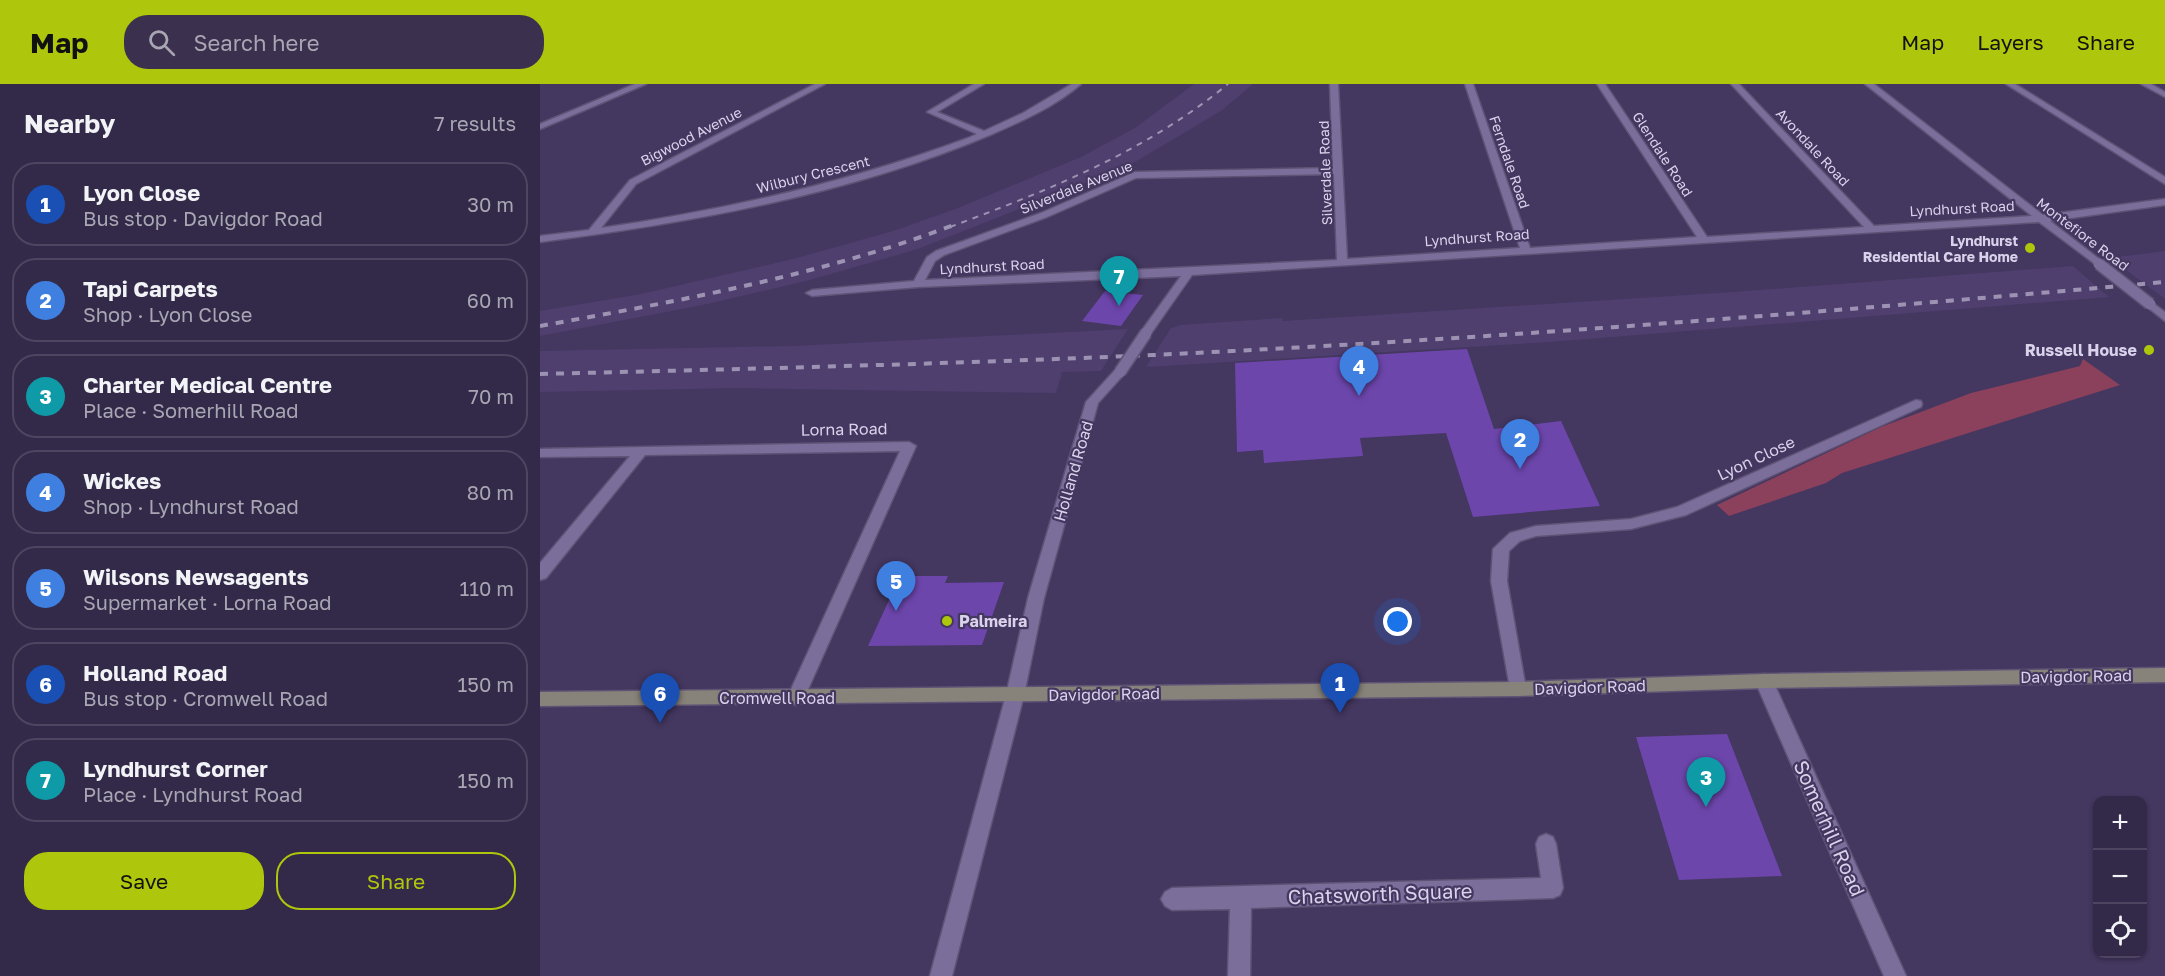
<!DOCTYPE html>
<html lang="en">
<head>
<meta charset="utf-8">
<style>
	:root { --surface:#332948; --page:#3b314f; --text:#f1f3f6; --muted:#a9a6b4; --line:#4e4560; --accent:#aec60b }
	body { margin:0; font-family:"Golos Text",sans-serif; background:var(--page); color:var(--text) }
	.controls { position:absolute; right:18px; bottom:18px; display:grid; overflow:hidden; border-radius:12px; box-shadow:0 2px 4px #0004 }
	.controls button { width:54px; height:54px; display:grid; place-items:center; padding:0; border:0; border-bottom:2px solid var(--line); background:var(--surface); color:var(--text); font:30px sans-serif }
	.you { position:absolute; left:858px; top:538px; width:21px; height:21px; margin:-15px; border:4px solid #fff; border-radius:50%; background:#1a73e8; box-shadow:0 0 0 9px #1a73e833 }
	.badge { display:grid; place-items:center; width:39px; height:39px; border-radius:50%; background:var(--accent); color:#fff; font-size:20px; font-weight:700 }
	.pin { position:absolute; translate:-50% -50px; filter:drop-shadow(0 2px 3px #0008) }
	.pin::after { content:''; position:absolute; top:32px; width:21px; height:18px; background:inherit; clip-path:polygon(0 0,100% 0,50% 100%) }
	.list { margin:0; padding:0; list-style:none }
	h2 { display:flex; justify-content:space-between; align-items:center; height:78px; margin:0; padding:0 24px; font-size:26px }
	h2 small { font-size:20px; font-weight:400; color:var(--muted) }
	.list li { display:grid; grid-template-columns:39px 1fr auto; gap:18px; align-items:center; box-sizing:border-box; height:84px; margin:0 12px 12px; padding:0 12px; border:2px solid var(--line); border-radius:24px }
	.list b { display:block; font-size:22px; white-space:nowrap }
	.list p { margin:0; font-size:20px; white-space:nowrap; color:var(--muted) }
	.list em { font-size:20px; font-style:normal; color:var(--muted) }
	.actions { display:flex; gap:12px; padding:18px 24px }
	.actions a { flex:1; padding:14px 0; border:2px solid var(--accent); border-radius:24px; text-align:center; font-size:21px; color:var(--accent) }
	.actions .main { background:var(--accent); color:#111 }
	.icon { flex:none; width:33px; height:33px; fill:none; stroke:currentColor; stroke-width:2; stroke-linecap:round; stroke-linejoin:round }
	.map { position:relative; flex:none; width:1625px; height:892px; overflow:hidden }
	header { display:flex; align-items:center; gap:36px; box-sizing:border-box; height:84px; padding:0 30px; background:var(--accent); color:#111 }
	header strong { font-size:28px }
	nav { display:flex; gap:33px; margin-inline-start:auto; font-size:21px }
	.search { width:420px; height:54px; background:var(--page); display:flex; align-items:center; gap:15px; box-sizing:border-box; padding:0 21px; border-radius:24px; color:var(--muted); font-size:22px }
	main { display:flex }
	aside { flex:1; background:var(--surface) }
	.map>svg:first-child { display:block }
	.built { fill:#4f3f6f }
	.green { fill:#8b405c }
	.building { fill:#6d46ac }
	.lines { fill:none; stroke-linecap:round; stroke-linejoin:round }
	.minor-casing { stroke:#5f5375; stroke-width:3 }
	.secondary-casing { stroke:#5f5375; stroke-width:3 }
	.minor { fill:#7c6e9b; fill-rule:evenodd }
	.secondary { fill:#87837a; fill-rule:evenodd }
	.rail-far1 { stroke:#9c93b2; stroke-width:2; stroke-dasharray:6 6; stroke-linecap:butt }
	.rail { stroke:#9c93b2; stroke-width:4; stroke-dasharray:8 8; stroke-linecap:butt }
	.minor-bridge-casing { stroke:#5f5375; stroke-width:14; stroke-linecap:butt }
	.minor-bridge { stroke:#7c6e9b; stroke-width:11 }
	.poi-dot { fill:#aec60b; stroke:#443760; stroke-width:2 }
	.labels { text-anchor:middle; dominant-baseline:central; stroke-width:4.5; stroke-linejoin:round; paint-order:stroke }
	.far-street-label { font-size:14px; fill:#d9d2eb; stroke:#443760 }
	.far-poi-label { font-size:14px; font-weight:bold; fill:#d9d2eb; stroke:#443760; text-anchor:end }
	.poi-label { font-size:16px; font-weight:bold; fill:#d9d2eb; stroke:#443760; text-anchor:end }
	.street-label { font-size:16px; fill:#d9d2eb; stroke:#443760 }
	.near-street-label { font-size:20px; fill:#d9d2eb; stroke:#443760 }
</style>
</head>
<body>
<header>
<strong>Map</strong>
<div class="search"><svg class="icon" aria-label="search" viewBox="0 0 24 24"><circle cx="10" cy="10" r="6"/><path d="M15 15l6 6"/></svg>Search here</div>
<nav><a>Map</a><a>Layers</a><a>Share</a></nav>
</header>
<main>
<aside>
<h2>Nearby<small>7 results</small></h2>
<ul class="list">
<li><span class="badge" style="background:#1a4fb4">1</span><div><b>Lyon Close</b><p>Bus stop · Davigdor Road</p></div><em>30 m</em></li>
<li><span class="badge" style="background:#3f7fe0">2</span><div><b>Tapi Carpets</b><p>Shop · Lyon Close</p></div><em>60 m</em></li>
<li><span class="badge" style="background:#0f9aa8">3</span><div><b>Charter Medical Centre</b><p>Place · Somerhill Road</p></div><em>70 m</em></li>
<li><span class="badge" style="background:#3f7fe0">4</span><div><b>Wickes</b><p>Shop · Lyndhurst Road</p></div><em>80 m</em></li>
<li><span class="badge" style="background:#3f7fe0">5</span><div><b>Wilsons Newsagents</b><p>Supermarket · Lorna Road</p></div><em>110 m</em></li>
<li><span class="badge" style="background:#1a4fb4">6</span><div><b>Holland Road</b><p>Bus stop · Cromwell Road</p></div><em>150 m</em></li>
<li><span class="badge" style="background:#0f9aa8">7</span><div><b>Lyndhurst Corner</b><p>Place · Lyndhurst Road</p></div><em>150 m</em></li>
</ul>
<div class="actions"><a class="main">Save</a><a>Share</a></div>
</aside>
<div class="map">
<svg width="1625" height="892" viewBox="0 0 1625 892">
	<rect width="100%" height="100%" fill="#443760"/>
	<g class="built">
		<path d="M 654,0 L 713,0 L 681,27 L 590,81 L 378,165 L 266,197 L 163,221 L 0,252 L 0,227 L 101,210 L 253,175 L 353,147 L 418,124 L 541,73 L 595,44 Z"/>
		<path d="M 1625,167 L 1625,215 L 1570,174 Z"/>
		<path d="M 1533,182 L 1569,213 L 1010,258 L 606,283 L 631,244 L 641,241 L 742,234 L 743,237 L 1194,208 Z"/>
		<path d="M 588,245 L 561,287 L 522,288 L 516,309 L 196,304 L 0,308 L 0,267 L 255,262 Z"/>
	</g>
	<path class="green" d="M 1543,275 L 1580,301 L 1302,389 L 1286,399 L 1189,432 L 1177,421 L 1341,343 L 1431,309 L 1540,282 Z"/>
	<g class="building">
		<path d="M 565,207 L 603,211 L 581,242 L 542,237 Z"/>
		<path d="M 927,265 L 954,345 L 1021,337 L 1060,422 L 933,433 L 906,349 L 820,354 L 823,372 L 724,379 L 723,366 L 697,368 L 695,279 Z"/>
		<path d="M 360,492 L 408,492 L 405,499 L 464,498 L 442,561 L 328,562 Z"/>
		<path d="M 1187,650 L 1242,792 L 1139,796 L 1096,653 Z"/>
	</g>
	<g class="lines">
		<g class="minor-casing">
			<g id="minor">
				<path d="M 95,0 L 106,0 L 0,45 L 0,40 Z"/>
				<path d="M 275,0 L 285,0 L 96,100 L 61,144 C 185,126 310,98 428,54 L 437,50 L 387,28 L 434,0 L 444,0 L 397,28 L 444,47 L 483,29 L 532,0 L 541,0 C 516,22 480,38 450,51 C 310,110 150,139 0,158 L 0,152 L 49,146 L 90,96 Z"/>
				<path d="M 790,0 L 798,0 L 807,175 L 980,164 L 925,0 L 933,0 L 990,164 L 1157,153 L 1057,0 L 1065,0 L 1167,153 L 1324,143 L 1191,0 L 1199,0 L 1334,142 L 1492,132 L 1325,0 L 1334,0 L 1503,131 L 1625,115 L 1625,121 L 1510,137 L 1563,178 L 1563,182 L 1559,183 L 1499,138 L 652,191 L 610,251 L 606,253 L 600,249 L 641,192 L 378,203 L 272,212 L 266,209 L 272,206 L 374,197 L 387,173 L 396,167 L 501,129 L 595,88 L 793,84 ZM 794,90 L 797,176 L 385,196 L 395,177 L 404,171 L 507,133 L 596,94 Z"/>
				<path d="M 1466,0 L 1475,0 L 1625,93 L 1625,100 Z"/>
				<path d="M 1601,0 L 1611,0 L 1625,8 L 1625,13 Z"/>
				<path d="M 1610,217 L 1625,228 L 1625,237 L 1606,222 L 1606,218 Z"/>
				<path d="M 580,284 L 586,288 L 558,319 L 504,514 L 484,611 L 412,892 L 390,892 L 466,611 L 488,514 L 546,318 L 576,285 Z"/>
				<path d="M 1376,316 L 1381,317 L 1382,320 L 1381,323 L 1146,431 L 1091,445 L 996,452 L 980,457 L 969,467 L 967,497 L 986,605 L 983,610 L 977,612 L 971,610 L 951,497 L 953,465 L 970,449 L 996,442 L 1091,435 L 1137,423 Z"/>
				<path d="M 369,358 L 376,362 L 262,619 L 256,621 L 250,619 L 247,614 L 360,367 L 105,371 L 6,494 L 0,496 L 0,479 L 90,372 L 0,373 L 0,365 Z"/>
				<path d="M 1224,590 L 1230,592 L 1233,597 L 1366,892 L 1344,892 L 1215,597 L 1218,592 Z"/>
				<path d="M 1006,750 L 1013,753 L 1016,760 L 1023,804 L 1020,811 L 1013,814 L 711,824 L 710,892 L 688,892 L 690,825 L 632,826 L 625,822 L 621,815 L 625,808 L 632,804 L 1001,794 L 996,760 L 999,753 Z"/>
			</g>
		</g>
		<g class="secondary-casing">
			<path id="secondary" d="M 1625,584 L 1625,598 L 1224,604 L 977,612 L 0,622 L 0,608 L 977,598 L 1224,590 Z"/>
		</g>
		<use href="#minor" class="minor"/>
		<use href="#secondary" class="secondary"/>
		<path class="rail-far1" d="M 410,143 C 509,106 605,68 688,0"/>
		<g class="rail">
			<path d="M 0,242 C 139,217 281,191 414,141"/>
			<path d="M 0,290 C 204,285 409,280 613,271 C 951,255 1288,228 1625,198"/>
		</g>
		<g class="minor-bridge-casing">
			<g id="minor-bridge">
				<path d="M 1559,180 L 1610,220"/>
				<path d="M 580,288 L 606,249"/>
			</g>
		</g>
		<use href="#minor-bridge" class="minor-bridge"/>
	</g>
	<g class="poi-dot">
		<circle cx="1490" cy="164" r="6"/>
		<circle cx="1609" cy="266" r="6"/>
		<circle cx="407" cy="537" r="6"/>
	</g>
	<g class="labels">
		<g class="far-street-label">
			<text transform="translate(151 52) rotate(-27)">Bigwood Avenue</text>
			<text transform="translate(1273 63) rotate(47)">Avondale Road</text>
			<text transform="translate(1123 70) rotate(57)">Glendale Road</text>
			<text transform="translate(970 78) rotate(71)">Ferndale Road</text>
			<text transform="translate(785 89) rotate(-92)">Silverdale Road</text>
			<text transform="translate(273 90) rotate(-14)">Wilbury Crescent</text>
			<text transform="translate(536 103) rotate(-22)">Silverdale Avenue</text>
			<text transform="translate(1422 124) rotate(-3)">Lyndhurst Road</text>
			<text transform="translate(1543 150) rotate(37)">Montefiore Road</text>
			<text transform="translate(937 153) rotate(-4)">Lyndhurst Road</text>
			<text transform="translate(452 182) rotate(-3)">Lyndhurst Road</text>
		</g>
		<g class="far-poi-label">
			<text x="1478" y="156">Lyndhurst<tspan x="1478" dy="16">Residential Care Home</tspan></text>
		</g>
		<g class="poi-label">
			<text x="1597" y="266">Russell House</text>
			<text x="419" y="537" text-anchor="start">Palmeira</text>
		</g>
		<g class="street-label">
			<text transform="translate(304 345) rotate(-1)">Lorna Road</text>
			<text transform="translate(1216 374) rotate(-25)">Lyon Close</text>
			<text transform="translate(533 387) rotate(-74)">Holland Road</text>
			<text transform="translate(1536 592) rotate(-1)">Davigdor Road</text>
			<text transform="translate(1050 603) rotate(-2)">Davigdor Road</text>
			<text transform="translate(564 610) rotate(-1)">Davigdor Road</text>
			<text x="237" y="614">Cromwell Road</text>
		</g>
		<g class="near-street-label">
			<text transform="translate(1290 744) rotate(66)">Somerhill Road</text>
			<text transform="translate(840 809) rotate(-2)">Chatsworth Square</text>
		</g>
	</g>
</svg>
<div class="controls">
<button>+</button>
<button>−</button>
<button><svg class="icon" aria-label="locate" viewBox="0 0 24 24"><circle cx="12" cy="12" r="6"/><path d="M12 2v4M12 18v4M2 12h4M18 12h4"/></svg></button>
</div>
<div class="you"></div>
<div class="pin badge" style="left:800px;top:629px;background:#1a4fb4">1</div>
<div class="pin badge" style="left:980px;top:385px;background:#3f7fe0">2</div>
<div class="pin badge" style="left:1166px;top:723px;background:#0f9aa8">3</div>
<div class="pin badge" style="left:819px;top:312px;background:#3f7fe0">4</div>
<div class="pin badge" style="left:356px;top:527px;background:#3f7fe0">5</div>
<div class="pin badge" style="left:120px;top:639px;background:#1a4fb4">6</div>
<div class="pin badge" style="left:579px;top:222px;background:#0f9aa8">7</div>
</div>
</main>
</body>
</html>
